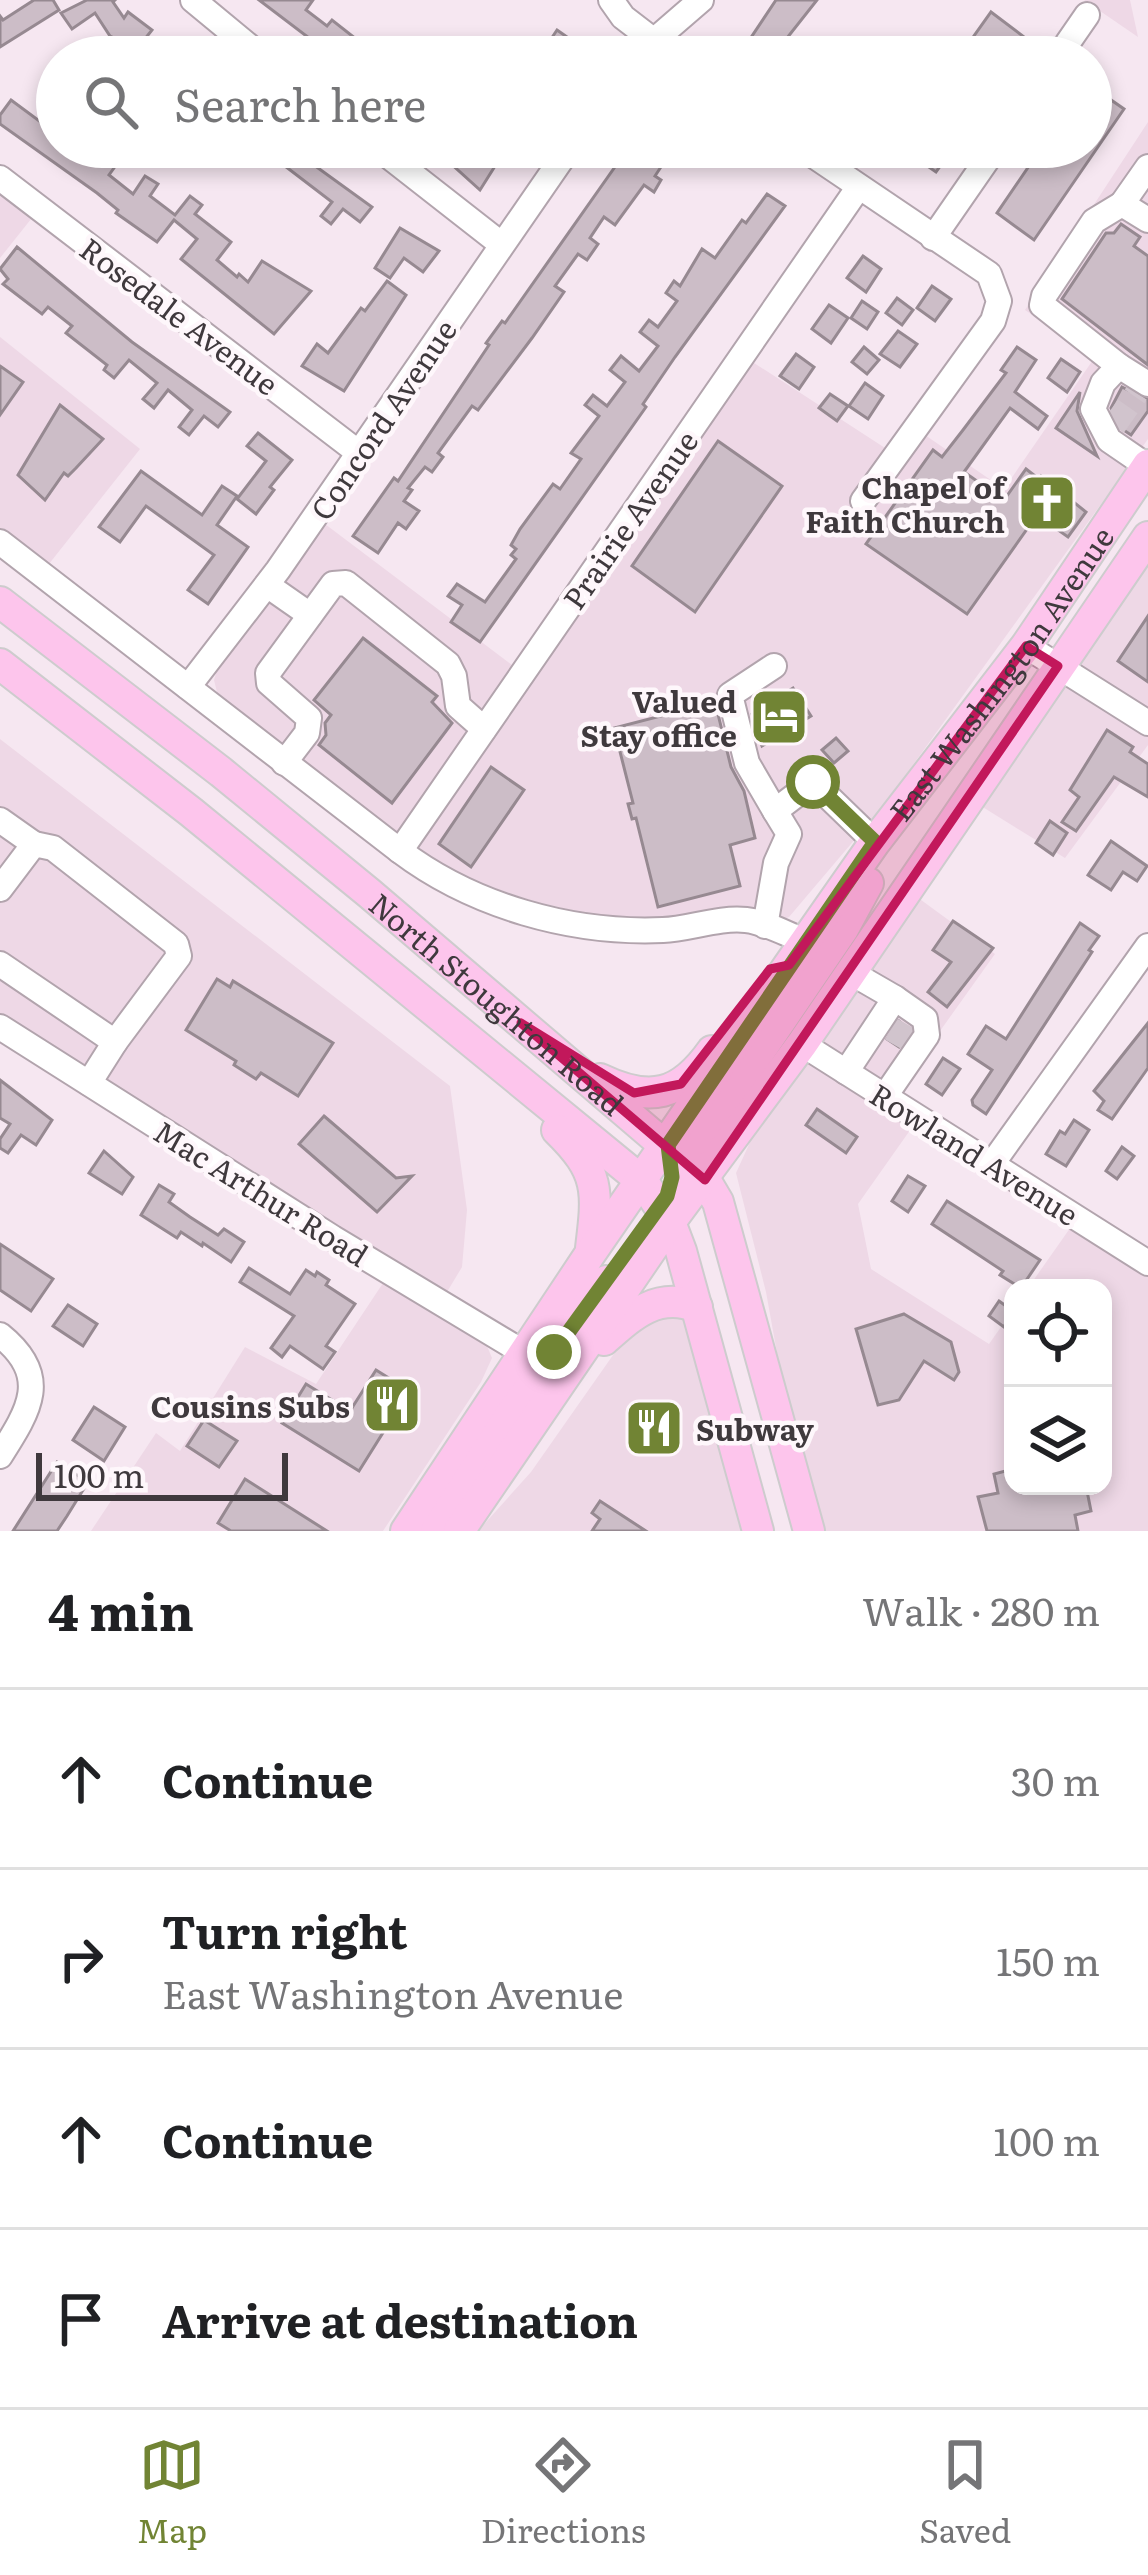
<!DOCTYPE html>
<html lang="en">
<head>
<meta charset="utf-8">
<style>
	:root { --surface:#fff; --page:#f6f6f6; --text:#202124; --muted:#757577; --line:#e0e0e0; --accent:#718434 }
	body { margin:0; font-family:Literata,serif; background:var(--page); color:var(--text) }
	.controls { position:absolute; right:36px; bottom:36px; display:grid; overflow:hidden; border-radius:24px; box-shadow:0 6px 18px #0003 }
	.controls button { width:108px; height:108px; display:grid; place-items:center; padding:0; border:0; border-bottom:3px solid var(--line); background:var(--surface); color:var(--text); font:60px sans-serif }
	.scale { position:absolute; left:36px; bottom:30px; width:252px; box-sizing:border-box; padding-left:12px; border:6px solid #3f393d; border-top:0; font-size:33px; line-height:42px; white-space:nowrap; color:#3f393d; -webkit-text-stroke:9px #fef7fb; paint-order:stroke }
	.stop { position:absolute; width:36px; height:36px; margin:-27px; border:9px solid #718434; border-radius:50%; background:#fff }
	.stop.end { background:#718434; border-color:#fff; box-shadow:0 3px 12px #0008 }
	.list { margin:0; padding:0; list-style:none }
	h2 { display:flex; justify-content:space-between; align-items:center; height:156px; margin:0; padding:0 48px; font-size:51px }
	h2 small { font-size:39px; font-weight:400; color:var(--muted) }
	.list li { display:grid; grid-template-columns:78px 1fr auto; gap:36px; align-items:center; box-sizing:border-box; height:180px; padding:0 48px; border-top:3px solid var(--line) }
	.list b { display:block; font-size:45px; white-space:nowrap }
	.list p { margin:0; font-size:39px; white-space:nowrap; color:var(--muted) }
	.list em { font-size:39px; font-style:normal; color:var(--muted) }
	.icon { flex:none; width:66px; height:66px; fill:none; stroke:currentColor; stroke-width:2; stroke-linecap:round; stroke-linejoin:round }
	.map { position:relative; flex:none; width:1148px; height:1531px; overflow:hidden }
	.search { position:absolute; background:var(--surface); box-shadow:0 6px 18px #0003; left:36px; right:36px; top:36px; height:132px; display:flex; align-items:center; gap:30px; box-sizing:border-box; padding:0 42px; border-radius:66px; color:var(--muted); font-size:45px }
	.sheet { height:876px; background:var(--surface) }
	nav { display:flex; justify-content:space-around; align-items:center; box-sizing:border-box; height:168px; border-top:3px solid var(--line); background:var(--surface); font-size:33px; color:var(--muted) }
	nav a { display:grid; justify-items:center; gap:6px }
	nav .on { color:var(--accent) }
	.map>svg:first-child { display:block }
	.built { fill:#eed8e6 }
	.building { fill:#ccbdc7; stroke:#968991; stroke-width:3 }
	.lines { fill:none; stroke-linecap:round; stroke-linejoin:round }
	.minor-tunnel { stroke:#d1c4cd; stroke-width:24; stroke-dasharray:24 12; stroke-linecap:butt }
	.minor-casing { stroke:#b2a4ad; stroke-width:28 }
	.major-casing { stroke:#cdcccd; stroke-width:34 }
	.minor { stroke:#fff; stroke-width:24 }
	.major { stroke:#fdc5ec; stroke-width:30 }
	.route { stroke:#718434; stroke-width:15 }
	.marked { fill:#c2185b; fill-opacity:0.2; stroke:#c2185b; stroke-width:9; stroke-linejoin:round }
	.labels { text-anchor:middle; dominant-baseline:central; stroke-width:9; stroke-linejoin:round; paint-order:stroke }
	.street-label { font-size:30px; fill:#3f393d; stroke:#fef7fb }
	.poi-label { font-size:30px; font-weight:bold; fill:#3f393d; stroke:#fef7fb; text-anchor:end }
</style>
</head>
<body>
<div class="map">
<svg width="1148" height="1531" viewBox="0 0 1148 1531">
	<rect width="100%" height="100%" fill="#f6e7f1"/>
	<g class="built">
		<path d="M 1084,0 L 1130,0 L 1138,37 Z"/>
		<path d="M 1148,122 L 1148,439 L 884,805 L 789,917 L 782,920 L 737,909 L 656,917 L 603,917 L 536,902 L 467,879 L 420,853 L 217,692 L 214,680 L 218,667 L 321,521 L 528,677 L 748,359 L 902,459 L 922,433 L 1004,489 L 1095,357 L 1025,310 Z"/>
		<path d="M 0,178 L 39,209 L 0,258 Z"/>
		<path d="M 0,337 L 140,449 L 41,574 L 0,542 Z"/>
		<path d="M 1148,566 L 1148,745 L 1065,858 L 981,806 Z"/>
		<path d="M 0,739 L 450,1086 L 467,1210 L 462,1267 L 435,1312 L 487,1346 L 492,1358 L 481,1382 L 383,1531 L 91,1531 L 156,1433 L 180,1451 L 245,1347 L 316,1384 L 397,1262 L 0,1018 Z"/>
		<path d="M 917,897 L 995,954 L 885,1108 L 913,1126 L 858,1204 L 871,1269 L 989,1344 L 1013,1310 L 1013,1486 L 1103,1486 L 1103,1288 L 1028,1288 L 1073,1224 L 1148,1274 L 1148,1531 L 826,1531 L 783,1386 L 766,1292 L 736,1173 L 751,1140 Z"/>
		<path d="M 683,1316 L 749,1531 L 478,1531 L 531,1472 L 639,1318 Z"/>
	</g>
	<g class="building">
		<path d="M 34,0 L 53,0 L 59,10 L 0,47 L 0,16 L 3,20 Z"/>
		<path d="M 87,0 L 115,0 L 113,2 L 124,18 L 128,12 L 152,30 L 137,49 L 110,36 L 95,13 L 72,29 L 61,13 Z"/>
		<path d="M 259,0 L 313,0 L 306,10 L 327,26 L 332,20 L 379,57 L 334,57 Z"/>
		<path d="M 776,0 L 817,0 L 772,57 L 738,57 Z"/>
		<path d="M 991,12 L 1028,40 L 1016,57 L 959,57 Z"/>
		<path d="M 557,30 L 580,46 L 572,57 L 558,57 L 545,48 Z"/>
		<path d="M 1091,86 L 1124,109 L 1034,240 L 997,213 L 1042,147 L 1091,147 Z"/>
		<path d="M 11,100 L 46,126 L 57,111 L 57,147 L 129,147 L 109,175 L 133,194 L 145,176 L 158,184 L 150,196 L 175,215 L 190,196 L 202,205 L 195,214 L 231,242 L 217,260 L 237,277 L 239,274 L 248,282 L 262,261 L 311,291 L 274,334 L 181,259 L 197,239 L 174,220 L 157,242 L 116,213 L 118,210 L 97,193 L 0,124 L 0,115 Z"/>
		<path d="M 260,147 L 289,147 L 372,207 L 360,222 L 343,209 L 331,224 L 321,216 L 332,202 Z"/>
		<path d="M 459,147 L 507,147 L 480,190 L 448,161 Z"/>
		<path d="M 629,147 L 674,147 L 655,176 L 661,180 L 654,192 L 644,185 L 615,225 L 604,217 L 590,238 L 598,244 L 587,260 L 578,254 L 555,286 L 564,292 L 532,338 L 478,410 L 472,406 L 438,453 L 443,457 L 432,472 L 425,467 L 408,488 L 412,490 L 404,501 L 419,511 L 406,529 L 398,523 L 378,553 L 353,536 L 394,478 L 398,481 L 489,345 L 486,343 L 502,321 L 505,323 Z"/>
		<path d="M 900,147 L 954,147 L 936,172 Z"/>
		<path d="M 767,194 L 785,206 L 675,357 L 643,404 L 646,407 L 480,642 L 451,622 L 462,605 L 448,596 L 457,584 L 485,602 L 516,559 L 511,555 L 516,549 L 511,545 L 520,529 L 553,484 L 560,489 L 581,459 L 571,453 L 599,416 L 585,405 L 593,395 L 607,406 L 625,382 L 610,370 L 621,356 L 639,371 L 658,346 L 640,332 L 649,320 L 658,327 L 677,301 L 666,293 L 674,281 L 680,286 L 702,249 L 715,258 L 742,220 L 746,223 Z"/>
		<path d="M 1121,224 L 1140,237 L 1134,246 L 1148,256 L 1148,365 L 1062,299 L 1106,233 L 1114,233 Z"/>
		<path d="M 400,228 L 439,251 L 423,272 L 404,258 L 390,278 L 375,268 Z"/>
		<path d="M 17,247 L 132,342 L 230,412 L 218,427 L 204,416 L 189,435 L 179,427 L 192,410 L 168,390 L 154,408 L 143,399 L 157,383 L 129,360 L 114,378 L 104,370 L 107,365 L 66,333 L 72,326 L 48,307 L 42,314 L 3,284 L 8,279 L 0,269 Z"/>
		<path d="M 863,256 L 881,269 L 866,292 L 847,278 Z"/>
		<path d="M 387,281 L 406,295 L 344,391 L 302,366 L 317,344 L 328,353 L 361,308 L 365,311 Z"/>
		<path d="M 932,286 L 951,299 L 935,321 L 917,308 Z"/>
		<path d="M 897,298 L 913,310 L 902,325 L 886,313 Z"/>
		<path d="M 862,301 L 878,312 L 867,329 L 851,318 Z"/>
		<path d="M 829,305 L 848,318 L 831,343 L 812,329 Z"/>
		<path d="M 898,331 L 917,344 L 900,367 L 880,354 Z"/>
		<path d="M 864,347 L 879,360 L 867,374 L 852,362 Z"/>
		<path d="M 1017,347 L 1036,360 L 1015,392 L 1047,416 L 1038,429 L 1010,408 L 964,472 L 1004,500 L 1026,469 L 1039,479 L 1041,476 L 1086,512 L 1068,537 L 1037,515 L 967,614 L 866,544 L 933,450 L 942,457 L 963,430 L 1006,373 L 1001,370 Z"/>
		<path d="M 796,354 L 814,367 L 799,389 L 780,376 Z"/>
		<path d="M 1061,359 L 1080,372 L 1067,392 L 1048,378 Z"/>
		<path d="M 0,366 L 23,382 L 0,415 Z"/>
		<path d="M 865,383 L 883,396 L 868,419 L 849,406 Z"/>
		<path d="M 1122,387 L 1148,400 L 1148,411 L 1131,435 L 1122,429 L 1111,408 Z"/>
		<path d="M 1080,392 L 1077,411 L 1097,456 L 1056,428 Z"/>
		<path d="M 830,394 L 848,406 L 837,421 L 819,408 Z"/>
		<path d="M 60,405 L 103,439 L 76,468 L 68,476 L 64,473 L 45,500 L 18,475 Z"/>
		<path d="M 258,433 L 292,460 L 270,487 L 274,490 L 256,514 L 237,499 L 266,461 L 247,446 Z"/>
		<path d="M 718,441 L 782,486 L 695,612 L 632,566 Z"/>
		<path d="M 141,471 L 202,515 L 222,486 L 237,496 L 217,525 L 248,547 L 208,604 L 188,590 L 214,555 L 146,506 L 120,542 L 99,527 Z"/>
		<path d="M 1148,616 L 1148,682 L 1118,661 Z"/>
		<path d="M 363,638 L 437,696 L 432,702 L 452,723 L 392,803 L 319,745 L 326,735 L 325,723 L 331,715 L 314,700 Z"/>
		<path d="M 793,688 L 811,716 L 762,746 L 752,714 Z"/>
		<path d="M 715,702 L 731,767 L 744,791 L 755,838 L 730,845 L 740,886 L 658,907 L 636,818 L 632,819 L 628,804 L 633,803 L 614,728 Z"/>
		<path d="M 1107,730 L 1133,747 L 1130,752 L 1148,764 L 1148,797 L 1114,777 L 1076,831 L 1062,822 L 1079,797 L 1070,790 Z"/>
		<path d="M 836,738 L 848,751 L 834,763 L 822,750 Z"/>
		<path d="M 491,767 L 524,790 L 471,867 L 439,844 Z"/>
		<path d="M 1050,821 L 1067,833 L 1053,855 L 1036,843 Z"/>
		<path d="M 1111,841 L 1147,866 L 1137,881 L 1123,872 L 1111,890 L 1088,875 Z"/>
		<path d="M 953,921 L 993,948 L 947,1007 L 928,992 L 951,962 L 933,950 Z"/>
		<path d="M 1080,923 L 1099,936 L 1089,950 L 1092,952 L 986,1114 L 973,1105 L 972,1100 L 992,1070 L 968,1054 L 986,1026 L 1006,1039 Z"/>
		<path d="M 217,979 L 230,987 L 233,981 L 333,1043 L 298,1096 L 261,1073 L 256,1079 L 234,1065 L 236,1061 L 186,1030 Z"/>
		<path d="M 899,1021 L 910,1031 L 899,1047 L 887,1039 Z"/>
		<path d="M 1148,1023 L 1148,1068 L 1112,1119 L 1098,1110 L 1104,1101 L 1094,1091 Z"/>
		<path d="M 943,1058 L 960,1069 L 942,1095 L 926,1084 Z"/>
		<path d="M 0,1080 L 52,1120 L 36,1145 L 21,1135 L 8,1153 L 0,1148 L 0,1139 L 10,1124 L 0,1118 Z"/>
		<path d="M 817,1109 L 857,1137 L 846,1153 L 806,1125 Z"/>
		<path d="M 324,1116 L 396,1178 L 412,1176 L 377,1212 L 299,1144 Z"/>
		<path d="M 1074,1120 L 1089,1130 L 1066,1166 L 1046,1154 L 1060,1131 L 1065,1134 Z"/>
		<path d="M 1122,1147 L 1134,1156 L 1117,1179 L 1106,1171 Z"/>
		<path d="M 104,1151 L 133,1177 L 122,1194 L 89,1173 Z"/>
		<path d="M 908,1176 L 925,1186 L 908,1212 L 892,1201 Z"/>
		<path d="M 159,1185 L 174,1194 L 169,1202 L 190,1217 L 218,1235 L 224,1229 L 244,1242 L 231,1262 L 203,1243 L 202,1246 L 181,1232 L 177,1238 L 141,1215 Z"/>
		<path d="M 947,1201 L 1040,1260 L 1021,1288 L 1000,1275 L 1003,1271 L 932,1224 Z"/>
		<path d="M 0,1244 L 53,1279 L 31,1311 L 0,1290 Z"/>
		<path d="M 249,1268 L 290,1294 L 306,1270 L 315,1276 L 317,1272 L 329,1280 L 326,1285 L 355,1304 L 326,1346 L 335,1352 L 323,1369 L 290,1346 L 282,1357 L 271,1348 L 294,1316 L 240,1282 Z"/>
		<path d="M 999,1301 L 1013,1311 L 1004,1327 L 989,1316 Z"/>
		<path d="M 68,1305 L 97,1324 L 83,1346 L 53,1326 Z"/>
		<path d="M 904,1314 L 951,1342 L 959,1372 L 954,1380 L 924,1361 L 899,1400 L 878,1405 L 856,1329 Z"/>
		<path d="M 376,1370 L 416,1395 L 398,1425 L 391,1420 L 359,1471 L 282,1423 L 306,1384 L 350,1411 Z"/>
		<path d="M 94,1407 L 125,1427 L 104,1461 L 73,1440 Z"/>
		<path d="M 639,1413 L 673,1420 L 670,1442 L 636,1435 Z"/>
		<path d="M 204,1420 L 237,1441 L 219,1467 L 187,1446 Z"/>
		<path d="M 57,1462 L 88,1482 L 67,1516 L 57,1531 L 13,1531 Z"/>
		<path d="M 1013,1469 L 1013,1486 L 1086,1486 L 1091,1511 L 1075,1515 L 1078,1531 L 987,1531 L 978,1497 L 998,1493 L 994,1474 Z"/>
		<path d="M 245,1479 L 327,1531 L 231,1531 L 218,1523 Z"/>
		<path d="M 600,1501 L 646,1531 L 592,1531 L 600,1519 L 592,1513 Z"/>
	</g>
	<g class="lines">
		<g class="minor-tunnel">
			<path d="M 1114,426 L 1137,393"/>
			<path d="M 891,1029 L 910,1040"/>
		</g>
		<g class="minor-casing">
			<g id="minor">
				<path d="M 193,0 L 262,57"/>
				<path d="M 611,0 L 623,17 L 675,57"/>
				<path d="M 635,57 L 701,0"/>
				<path d="M 1058,57 L 1087,15"/>
				<path d="M 377,147 L 501,244"/>
				<path d="M 801,147 L 989,274 L 999,301 L 993,321 L 863,501"/>
				<path d="M 1148,167 L 1122,204 L 1148,220"/>
				<path d="M 0,178 L 359,453"/>
				<path d="M 933,238 L 996,147"/>
				<path d="M 1119,366 L 1042,305 L 1044,296 L 1094,221 L 1122,204"/>
				<path d="M 1147,466 L 1109,440 L 1093,409 L 1103,383 L 1119,366 L 1148,384"/>
				<path d="M 0,542 L 400,851 C 473,906 571,934 663,930 C 689,929 719,917 746,920 C 766,922 788,935 807,942"/>
				<path d="M 267,585 L 310,615"/>
				<path d="M 1026,646 L 1148,723"/>
				<path d="M 774,666 L 730,695 L 747,763 L 775,811"/>
				<path d="M 188,687 L 278,570 L 570,147"/>
				<path d="M 284,763 L 307,733 L 309,718 L 269,683 L 268,673 L 333,584 L 346,583 L 448,664 L 454,676 L 458,706 L 484,729"/>
				<path d="M 0,820 L 34,844"/>
				<path d="M 400,851 L 858,188"/>
				<path d="M 0,889 L 34,844 L 53,848 L 176,944 L 179,956 L 115,1042"/>
				<path d="M 765,926 L 776,863 L 789,834 L 775,811 L 813,782 L 875,842"/>
				<path d="M 0,964 L 115,1042 L 89,1083"/>
				<path d="M 0,1027 L 333,1238 L 526,1354"/>
				<path d="M 802,1044 L 1148,1263"/>
				<path d="M 846,1072 L 895,998 L 850,972"/>
				<path d="M 885,1096 L 927,1035 L 925,1019 L 895,998"/>
				<path d="M 992,1164 L 1148,946"/>
				<path d="M 0,1335 C 51,1376 30,1409 0,1456"/>
			</g>
		</g>
		<g class="major-casing">
			<g id="major">
				<path id="s1" d="M 0,602 L 221,772 L 369,893 L 705,1180 L 718,1202 L 809,1531"/>
				<path d="M 0,664 L 191,812 L 643,1182 L 670,1222 L 681,1251 L 758,1531"/>
				<path d="M 600,1079 C 650,1103 680,1096 712,1051"/>
				<path d="M 557,1130 C 600,1172 598,1191 591,1248"/>
				<path d="M 681,1176 L 704,1133 L 843,929 L 868,883"/>
				<path d="M 604,1340 C 632,1315 658,1291 697,1307"/>
				<path id="s2" d="M 406,1531 L 590,1254 L 789,965 L 875,842 L 1026,646 L 1148,465"/>
				<path d="M 436,1531 L 509,1417 L 606,1281"/>
				<path d="M 459,1531 L 670,1222 L 802,1044 L 1148,537"/>
			</g>
		</g>
		<use href="#minor" class="minor"/>
		<use href="#major" class="major"/>
	</g>
	<g class="lines">
		<path class="route" d="M 554,1352 L 667,1196 L 672,1177 L 668,1145 L 875,842 L 813,782"/>
	</g>
	<path class="marked" d="M 1026,646 L 1058,666 L 705,1180 L 521,1023 L 634,1093 L 681,1084 L 770,969 L 789,965 Z"/>
	<defs>
		<g id="church-square" transform="scale(3)"><rect x="-9" y="-9" width="18" height="18" rx="4" fill="#718434" stroke="#fef7fb"/><path d="M-1.2-6h2.4v3.5h3.3v2.4h-3.3V6h-2.4V-.1h-3.3v-2.4h3.3Z" fill="#fff"/></g>
		<g id="hotel-square" transform="scale(3)"><rect x="-9" y="-9" width="18" height="18" rx="4" fill="#718434" stroke="#fef7fb"/><path d="M-6-4.5h1.5V1H6V5H4.5V3h-9V5H-6ZM-4 0a1.8 1.8 0 1 1 3.6 0ZM.5 0V-2.5h3Q6-2.5 6 0Z" fill="#fff"/></g>
		<g id="restaurant-square" transform="scale(3)"><rect x="-9" y="-9" width="18" height="18" rx="4" fill="#718434" stroke="#fef7fb"/><path d="M-5-6h1v4h1v-4h1v4h1v-4h1v5L-1.5 .5V6h-2V.5L-5-1ZM5-6V6H3V1.5H1.5Q1.5-4 5-6Z" fill="#fff"/></g>
	</defs>
	<g fill-rule="evenodd">
		<use href="#church-square" x="1047" y="503"/>
		<use href="#hotel-square" x="779" y="717"/>
		<use href="#restaurant-square" x="392" y="1405"/>
		<use href="#restaurant-square" x="654" y="1428"/>
	</g>
	<g class="labels">
		<g class="street-label">
			<text transform="translate(180 315) rotate(37)">Rosedale Avenue</text>
			<text transform="translate(382 419) rotate(-56)">Concord Avenue</text>
			<text transform="translate(629 519) rotate(-55)">Prairie Avenue</text>
			<text stroke="none"><textPath href="#s2" startOffset="1044">East Washington Avenue</textPath></text>
			<text stroke="none"><textPath href="#s1" startOffset="639">North Stoughton Road</textPath></text>
			<text transform="translate(975 1153) rotate(32)">Rowland Avenue</text>
			<text transform="translate(262 1192) rotate(32)">Mac Arthur Road</text>
		</g>
		<g class="poi-label">
			<text x="1005" y="486">Chapel of<tspan x="1005" dy="34">Faith Church</tspan></text>
			<text x="737" y="700">Valued<tspan x="737" dy="34">Stay office</tspan></text>
			<text x="350" y="1405">Cousins Subs</text>
			<text x="696" y="1428" text-anchor="start">Subway</text>
		</g>
	</g>
</svg>
<div class="controls">
<button><svg class="icon" aria-label="locate" viewBox="0 0 24 24"><circle cx="12" cy="12" r="6"/><path d="M12 2v4M12 18v4M2 12h4M18 12h4"/></svg></button>
<button><svg class="icon" aria-label="layers" viewBox="0 0 24 24"><path d="M12 4l9 5-9 5-9-5zM3 14l9 5 9-5"/></svg></button>
</div>
<div class="scale">100 m</div>
<div class="stop" style="left:813px;top:782px"></div>
<div class="stop end" style="left:554px;top:1352px"></div>
<div class="search"><svg class="icon" aria-label="search" viewBox="0 0 24 24"><circle cx="10" cy="10" r="6"/><path d="M15 15l6 6"/></svg>Search here</div>
</div>
<section class="sheet">
<h2>4 min<small>Walk · 280 m</small></h2>
<ul class="list">
<li><svg class="icon" aria-label="ahead" viewBox="0 0 24 24"><path d="M12 20V5M6 11l6-6 6 6"/></svg><div><b>Continue</b></div><em>30 m</em></li>
<li><svg class="icon" aria-label="right" viewBox="0 0 24 24"><path d="M7 20v-9h11M14 6l5 5-5 5"/></svg><div><b>Turn right</b><p>East Washington Avenue</p></div><em>150 m</em></li>
<li><svg class="icon" aria-label="ahead" viewBox="0 0 24 24"><path d="M12 20V5M6 11l6-6 6 6"/></svg><div><b>Continue</b></div><em>100 m</em></li>
<li><svg class="icon" aria-label="arrive" viewBox="0 0 24 24"><path d="M6 21V4h12l-3 4 3 4H6"/></svg><div><b>Arrive at destination</b></div></li>
</ul>
</section>
<nav>
<a class="on"><svg class="icon" aria-label="map" viewBox="0 0 24 24"><path d="M3 6l6-2 6 2 6-2v14l-6 2-6-2-6 2zM9 4v14M15 6v14"/></svg>Map</a>
<a><svg class="icon" aria-label="directions" viewBox="0 0 24 24"><path d="M12 3l9 9-9 9-9-9zM9 14v-3h6M13 9l2 2-2 2"/></svg>Directions</a>
<a><svg class="icon" aria-label="saved" viewBox="0 0 24 24"><path d="M7 4h10v16l-5-4-5 4z"/></svg>Saved</a>
</nav>
</body>
</html>
